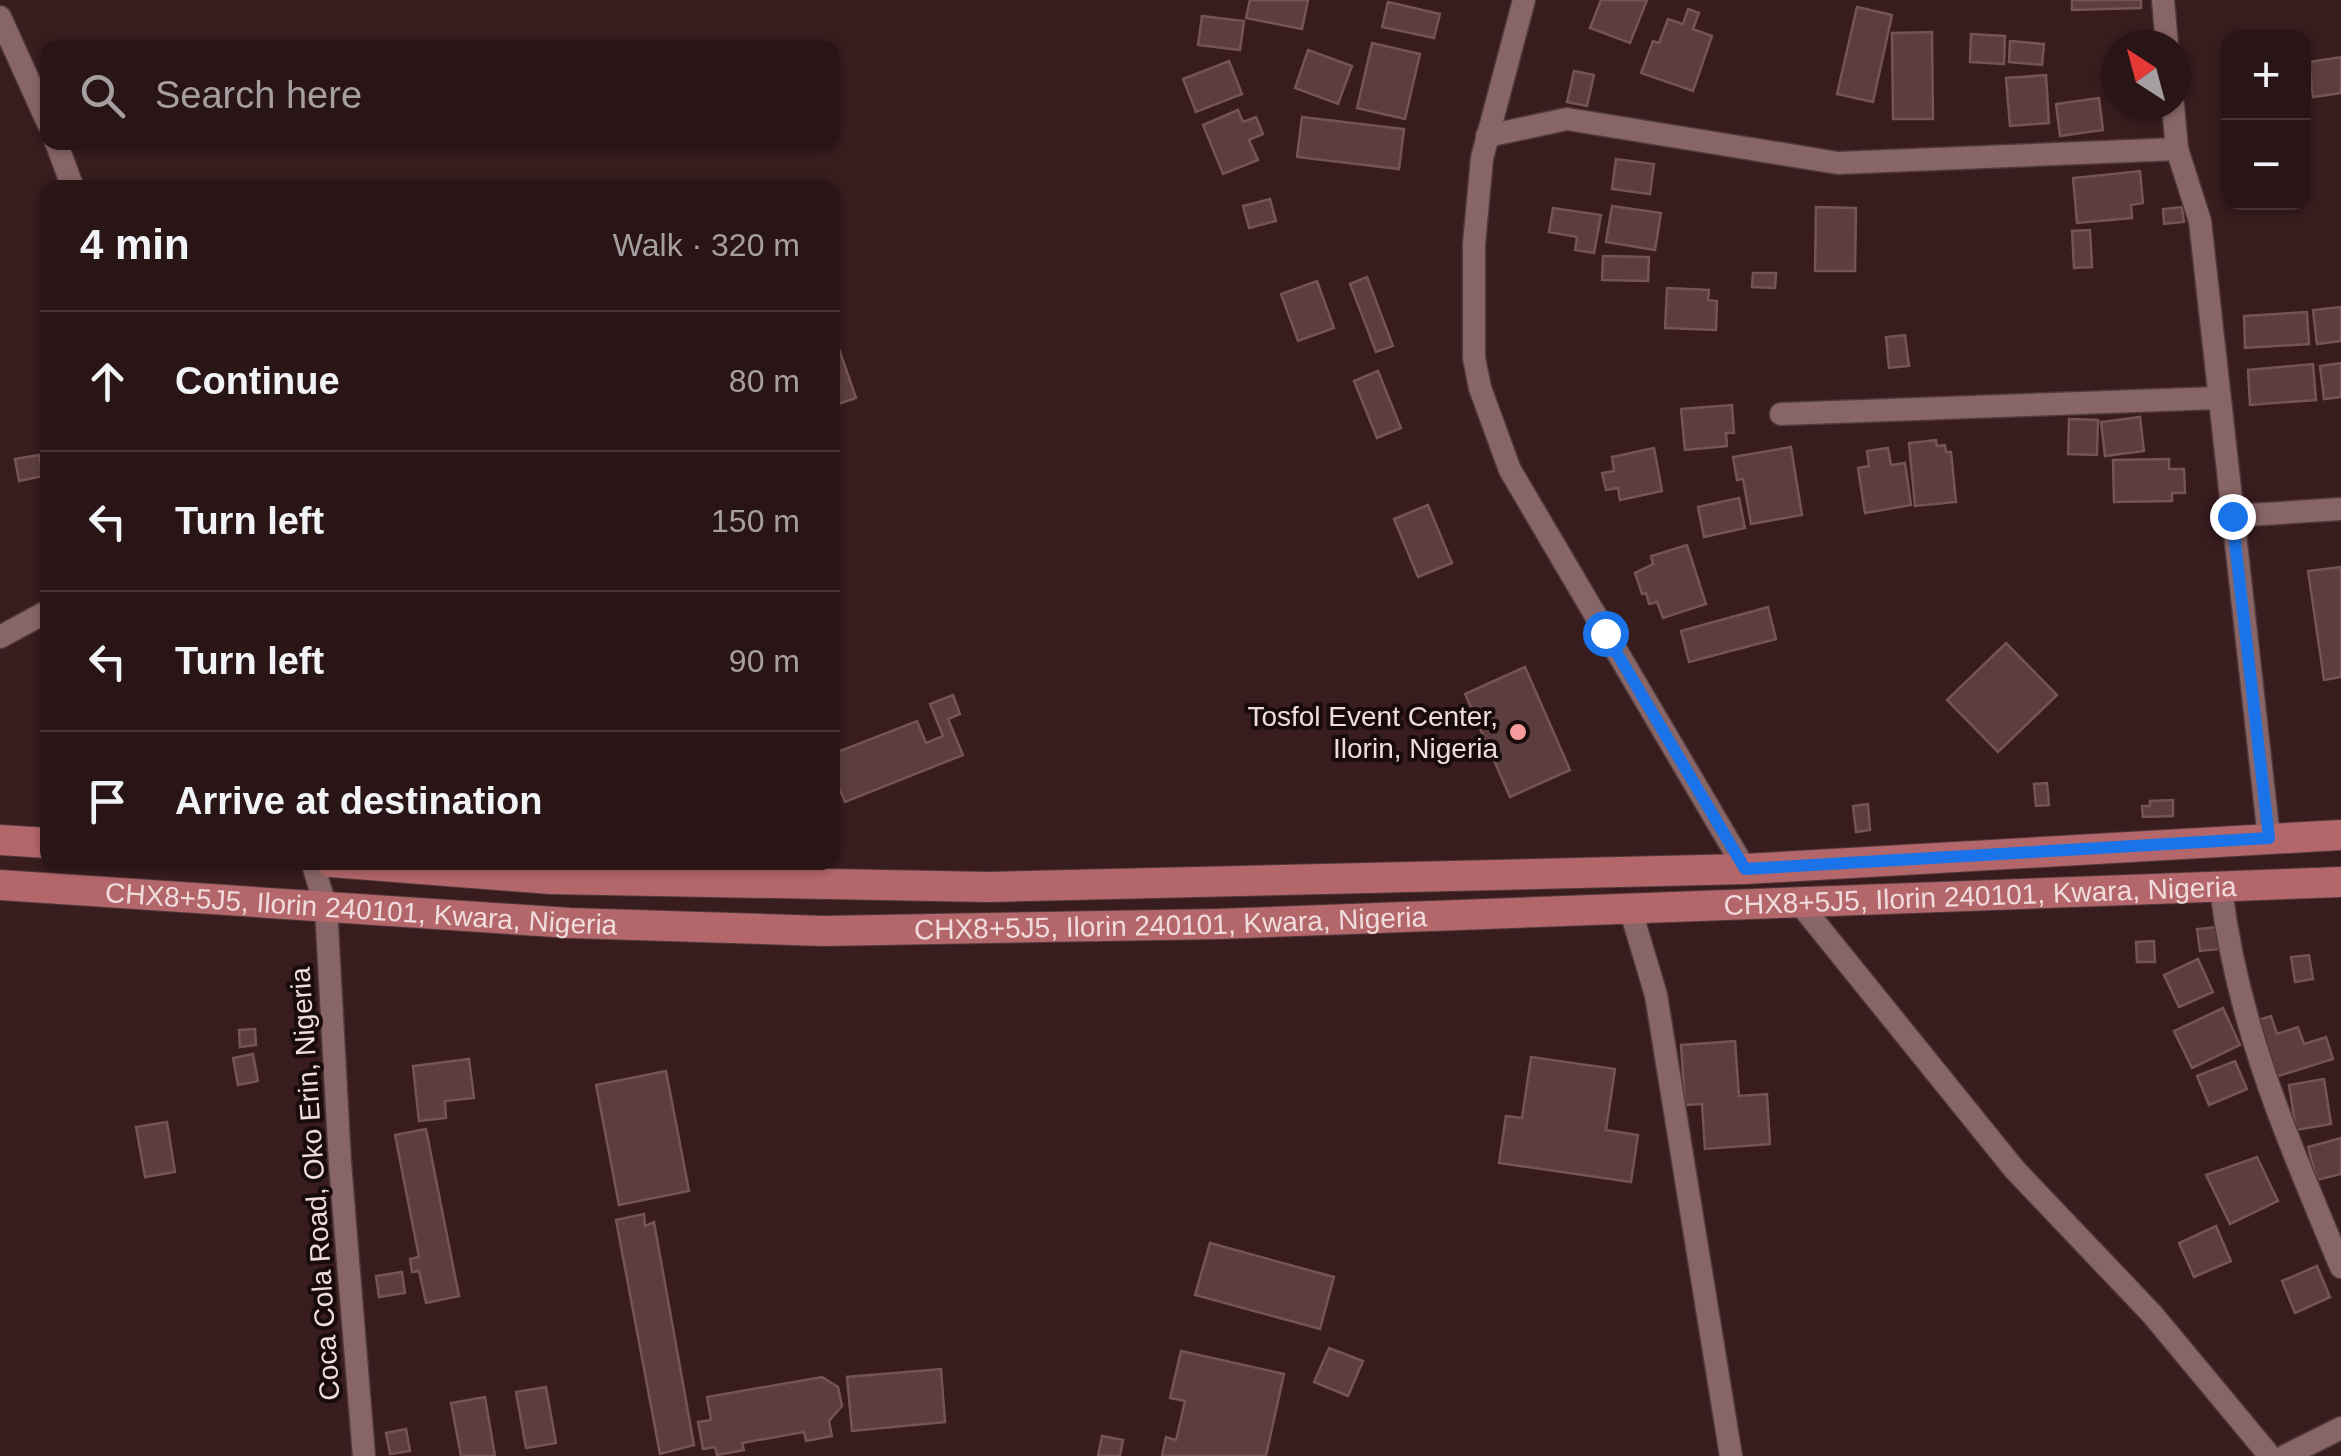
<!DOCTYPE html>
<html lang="en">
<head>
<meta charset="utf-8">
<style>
	:root { --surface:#2a1516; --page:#321e1f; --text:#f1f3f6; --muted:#a59fa1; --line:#463435 }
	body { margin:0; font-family:Helvetica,sans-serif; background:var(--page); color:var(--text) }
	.controls { position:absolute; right:30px; top:30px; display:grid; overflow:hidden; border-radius:20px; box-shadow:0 2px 8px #0004 }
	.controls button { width:90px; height:90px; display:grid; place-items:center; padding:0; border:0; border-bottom:2px solid var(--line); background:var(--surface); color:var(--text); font:50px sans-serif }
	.compass { position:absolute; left:2101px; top:30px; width:90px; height:90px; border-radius:50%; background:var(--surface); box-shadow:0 2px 8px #0004; rotate:324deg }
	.stop { position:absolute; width:30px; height:30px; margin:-22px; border:8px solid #1a73e8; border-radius:50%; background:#fff }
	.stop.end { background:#1a73e8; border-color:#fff; box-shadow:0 2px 10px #0008 }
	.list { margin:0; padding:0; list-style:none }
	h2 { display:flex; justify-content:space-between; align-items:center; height:130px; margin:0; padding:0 40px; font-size:42px }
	h2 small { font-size:32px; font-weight:400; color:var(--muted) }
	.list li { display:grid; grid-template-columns:65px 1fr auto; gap:30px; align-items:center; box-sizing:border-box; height:140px; padding:0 40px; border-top:2px solid var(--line) }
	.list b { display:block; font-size:38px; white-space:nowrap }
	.list em { font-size:32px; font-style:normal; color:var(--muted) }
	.icon { flex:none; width:55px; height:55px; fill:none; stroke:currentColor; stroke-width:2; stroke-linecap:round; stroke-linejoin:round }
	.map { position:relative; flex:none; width:2341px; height:1456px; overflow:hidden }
	.search { position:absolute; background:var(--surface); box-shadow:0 2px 8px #0004; left:40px; top:40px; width:800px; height:110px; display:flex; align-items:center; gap:25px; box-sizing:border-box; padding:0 35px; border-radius:20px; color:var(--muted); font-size:38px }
	.panel { position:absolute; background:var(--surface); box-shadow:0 2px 8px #0004; left:40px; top:180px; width:800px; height:690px; border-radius:20px }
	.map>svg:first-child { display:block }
	.building { fill:#5d3e3f; stroke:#755455; stroke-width:2.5 }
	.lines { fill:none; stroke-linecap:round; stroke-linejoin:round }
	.minor-casing { stroke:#50393b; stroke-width:25 }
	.major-casing { stroke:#50393b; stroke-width:32 }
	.minor { stroke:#886667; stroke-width:22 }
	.major { stroke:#b4676b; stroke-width:30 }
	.route { stroke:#1a73e8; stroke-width:12 }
	.poi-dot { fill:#f59b9e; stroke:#170b0b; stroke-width:4 }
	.labels { text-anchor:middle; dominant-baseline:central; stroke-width:8; stroke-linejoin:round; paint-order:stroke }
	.poi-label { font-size:28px; fill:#f0dcdc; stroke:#170b0b; text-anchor:end }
	.street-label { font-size:28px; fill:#f0dcdc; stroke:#170b0b }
</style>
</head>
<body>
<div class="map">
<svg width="2341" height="1456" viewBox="0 0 2341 1456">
	<rect width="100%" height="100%" fill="#381c1e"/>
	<g class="building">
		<path d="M 1250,0 L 1308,0 L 1302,29 L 1246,18 Z"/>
		<path d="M 1601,0 L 1647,0 L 1630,43 L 1590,28 Z"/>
		<path d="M 2072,0 L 2141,0 L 2141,8 L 2072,10 Z"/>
		<path d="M 1388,2 L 1440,14 L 1434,38 L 1382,27 Z"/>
		<path d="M 1857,7 L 1892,15 L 1873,102 L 1837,94 Z"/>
		<path d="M 1688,9 L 1699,13 L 1693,29 L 1712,36 L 1693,91 L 1641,73 L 1653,41 L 1659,43 L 1668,19 L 1683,24 Z"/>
		<path d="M 1202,16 L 1244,21 L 1240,50 L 1198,45 Z"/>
		<path d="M 1932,32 L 1933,119 L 1893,119 L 1892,33 Z"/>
		<path d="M 1971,34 L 2005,36 L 2004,64 L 1970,62 Z"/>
		<path d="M 2010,41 L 2044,44 L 2042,65 L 2009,62 Z"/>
		<path d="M 1372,43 L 1420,54 L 1405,119 L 1357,108 Z"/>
		<path d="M 1308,50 L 1352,66 L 1338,104 L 1295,88 Z"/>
		<path d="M 2341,57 L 2341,93 L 2313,97 L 2309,62 Z"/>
		<path d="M 1229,61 L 1242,94 L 1196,112 L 1183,79 Z"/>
		<path d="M 1574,71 L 1594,75 L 1587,106 L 1567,102 Z"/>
		<path d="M 2046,75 L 2049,123 L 2010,126 L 2006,78 Z"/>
		<path d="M 2099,98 L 2103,130 L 2060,136 L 2056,104 Z"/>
		<path d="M 1238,110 L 1243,122 L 1256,117 L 1263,134 L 1249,140 L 1258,160 L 1223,174 L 1203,125 Z"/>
		<path d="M 1302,117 L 1404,129 L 1399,169 L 1297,157 Z"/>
		<path d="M 1616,159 L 1654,164 L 1650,194 L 1612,189 Z"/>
		<path d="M 2140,171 L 2143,203 L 2131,205 L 2132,218 L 2077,223 L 2073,178 Z"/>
		<path d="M 1270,199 L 1276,221 L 1249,228 L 1243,206 Z"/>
		<path d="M 1612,206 L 1661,213 L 1655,250 L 1606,242 Z"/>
		<path d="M 1816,207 L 1856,208 L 1855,271 L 1815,271 Z"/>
		<path d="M 2182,207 L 2184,222 L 2164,224 L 2163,209 Z"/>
		<path d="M 1553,208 L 1601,215 L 1594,253 L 1575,250 L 1577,237 L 1549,232 Z"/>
		<path d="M 2090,230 L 2092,267 L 2074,268 L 2072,231 Z"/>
		<path d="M 1603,256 L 1649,257 L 1648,281 L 1602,280 Z"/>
		<path d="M 1753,273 L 1776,273 L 1775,288 L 1752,287 Z"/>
		<path d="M 1367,277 L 1393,346 L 1376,352 L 1350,284 Z"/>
		<path d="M 1317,281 L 1334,328 L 1298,341 L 1281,294 Z"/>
		<path d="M 1667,288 L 1709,290 L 1708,300 L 1717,301 L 1716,330 L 1665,328 Z"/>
		<path d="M 2341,307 L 2341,341 L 2317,344 L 2313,310 Z"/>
		<path d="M 2307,312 L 2309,344 L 2245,348 L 2244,316 Z"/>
		<path d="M 832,329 L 856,398 L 832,406 Z"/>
		<path d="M 1905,335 L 1909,366 L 1889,368 L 1886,337 Z"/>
		<path d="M 2341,363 L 2341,397 L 2324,399 L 2320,366 Z"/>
		<path d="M 2313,364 L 2316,400 L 2250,405 L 2248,370 Z"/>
		<path d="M 1378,371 L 1401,428 L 1377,438 L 1354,381 Z"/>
		<path d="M 1732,405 L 1734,433 L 1726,433 L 1727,446 L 1685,450 L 1681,409 Z"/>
		<path d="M 2140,417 L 2144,451 L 2105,456 L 2101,422 Z"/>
		<path d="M 2069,419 L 2098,420 L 2097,455 L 2068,454 Z"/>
		<path d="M 1936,440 L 1937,446 L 1945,445 L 1946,452 L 1951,452 L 1956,502 L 1915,506 L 1909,443 Z"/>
		<path d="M 1791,447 L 1802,515 L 1751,524 L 1743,479 L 1737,480 L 1733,457 Z"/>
		<path d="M 1654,448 L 1662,491 L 1620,500 L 1618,488 L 1606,490 L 1602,473 L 1614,471 L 1612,457 Z"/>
		<path d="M 1888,448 L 1891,465 L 1905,463 L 1911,505 L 1865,513 L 1858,468 L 1869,466 L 1867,451 Z"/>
		<path d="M 39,455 L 43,476 L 19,481 L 15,459 Z"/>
		<path d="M 2169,459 L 2169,469 L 2184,469 L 2185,493 L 2172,493 L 2172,501 L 2114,502 L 2113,460 Z"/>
		<path d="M 1739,498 L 1745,528 L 1704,537 L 1698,507 Z"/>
		<path d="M 1428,505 L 1452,563 L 1418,577 L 1394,519 Z"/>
		<path d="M 1687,545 L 1706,604 L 1663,618 L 1657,602 L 1649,604 L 1646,593 L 1642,594 L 1635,573 L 1653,564 L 1651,556 Z"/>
		<path d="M 2341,567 L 2341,677 L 2324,680 L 2308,571 Z"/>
		<path d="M 1768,607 L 1776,639 L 1689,662 L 1681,631 Z"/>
		<path d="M 2006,643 L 2057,695 L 1998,752 L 1947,700 Z"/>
		<path d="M 1525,667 L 1570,770 L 1510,797 L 1465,694 Z"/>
		<path d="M 953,695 L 960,714 L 948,719 L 963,755 L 845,802 L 832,771 L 832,754 L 917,721 L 926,743 L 943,736 L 930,704 Z"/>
		<path d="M 2047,783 L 2049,805 L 2036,806 L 2034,784 Z"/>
		<path d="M 2173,800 L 2173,816 L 2143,817 L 2142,806 L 2150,806 L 2150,801 Z"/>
		<path d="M 1868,804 L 1870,830 L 1856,832 L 1853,806 Z"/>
		<path d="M 2217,927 L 2220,949 L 2200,951 L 2197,929 Z"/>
		<path d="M 2154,941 L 2155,962 L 2137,962 L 2136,942 Z"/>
		<path d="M 2309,955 L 2313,979 L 2295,982 L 2291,957 Z"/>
		<path d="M 2198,959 L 2213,992 L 2179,1007 L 2164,975 Z"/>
		<path d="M 2223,1008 L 2240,1045 L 2192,1068 L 2174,1031 Z"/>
		<path d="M 2271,1016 L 2277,1034 L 2298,1027 L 2304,1044 L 2326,1037 L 2333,1059 L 2272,1078 L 2255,1021 Z"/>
		<path d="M 255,1029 L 256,1045 L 240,1047 L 239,1030 Z"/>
		<path d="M 1735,1041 L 1739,1096 L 1767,1094 L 1770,1144 L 1705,1149 L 1702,1104 L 1685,1105 L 1681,1045 Z"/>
		<path d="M 253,1054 L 258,1081 L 238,1085 L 233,1058 Z"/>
		<path d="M 1531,1057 L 1615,1069 L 1606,1130 L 1638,1135 L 1631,1182 L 1499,1163 L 1506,1116 L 1522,1118 Z"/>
		<path d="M 469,1059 L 474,1098 L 445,1101 L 446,1118 L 419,1121 L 413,1066 Z"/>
		<path d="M 2235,1061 L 2247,1089 L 2209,1105 L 2197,1076 Z"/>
		<path d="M 666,1071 L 689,1191 L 619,1205 L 596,1085 Z"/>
		<path d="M 2324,1079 L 2331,1124 L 2296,1130 L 2289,1085 Z"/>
		<path d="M 167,1122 L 175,1172 L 145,1177 L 136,1127 Z"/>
		<path d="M 426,1129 L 459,1296 L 426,1303 L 419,1271 L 412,1272 L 410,1259 L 419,1257 L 395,1135 Z"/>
		<path d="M 2341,1138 L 2341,1174 L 2317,1180 L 2308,1147 Z"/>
		<path d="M 2257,1157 L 2278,1201 L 2230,1224 L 2206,1175 Z"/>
		<path d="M 644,1214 L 645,1226 L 654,1222 L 694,1445 L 660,1454 L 616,1220 Z"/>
		<path d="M 2216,1226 L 2231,1261 L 2194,1277 L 2179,1243 Z"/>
		<path d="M 1210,1243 L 1334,1277 L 1320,1329 L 1195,1295 Z"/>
		<path d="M 2317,1266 L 2330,1297 L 2295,1313 L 2282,1281 Z"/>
		<path d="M 402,1272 L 405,1293 L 379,1297 L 376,1276 Z"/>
		<path d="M 1329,1348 L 1363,1361 L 1348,1396 L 1314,1382 Z"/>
		<path d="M 1181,1351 L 1284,1374 L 1266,1456 L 1162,1456 L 1166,1437 L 1176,1440 L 1185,1401 L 1170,1398 Z"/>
		<path d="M 941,1369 L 945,1422 L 852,1431 L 847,1377 Z"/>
		<path d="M 822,1377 L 838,1387 L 842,1406 L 829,1421 L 832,1436 L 806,1441 L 804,1432 L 742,1443 L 744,1450 L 717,1455 L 715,1447 L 703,1449 L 698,1422 L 711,1420 L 707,1397 Z"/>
		<path d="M 546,1387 L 556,1443 L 526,1448 L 516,1392 Z"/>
		<path d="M 485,1397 L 495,1456 L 461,1456 L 451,1403 Z"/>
		<path d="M 406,1429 L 410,1451 L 390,1454 L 386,1433 Z"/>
		<path d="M 1102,1436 L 1123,1440 L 1120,1456 L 1098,1456 Z"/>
	</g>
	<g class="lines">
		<g class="minor-casing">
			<g id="minor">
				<path d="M 1524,0 L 1482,158 L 1474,244 L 1474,358 L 1480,388 L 1510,470 L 1745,869"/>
				<path d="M 2163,0 L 2167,45"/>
				<path d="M 0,17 L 48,123"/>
				<path d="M 2173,105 L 2177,149 L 2200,221 L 2269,838"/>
				<path d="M 1487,136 L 1567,119 L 1838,163 L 2177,149"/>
				<path d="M 56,142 L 73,188"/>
				<path d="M 1781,414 L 2218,398"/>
				<path d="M 2232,516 L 2341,509"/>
				<path d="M 0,637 L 48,611"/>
				<path d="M 312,862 L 326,907 L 340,1163 L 364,1456"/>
				<path d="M 2221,889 C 2238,1028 2288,1139 2341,1267"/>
				<path d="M 1801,905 L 2015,1170 L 2152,1314 L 2270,1456"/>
				<path d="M 1630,908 L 1656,995 L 1731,1456"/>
				<path d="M 2285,1456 L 2341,1428"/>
			</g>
		</g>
		<g class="major-casing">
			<g id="major">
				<path d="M 0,840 L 48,843"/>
				<path d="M 331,862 L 551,879 L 989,887 L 1745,869 L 2341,835"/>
				<path id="s1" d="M 0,885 L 570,923 L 824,931 L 1218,924 L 2341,882"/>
			</g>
		</g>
		<use href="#minor" class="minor"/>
		<use href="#major" class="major"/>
	</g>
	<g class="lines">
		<path class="route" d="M 1605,633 L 1745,869 L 2269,838 L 2232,516"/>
	</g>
	<circle class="poi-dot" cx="1518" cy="732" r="10"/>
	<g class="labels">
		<g class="poi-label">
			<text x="1498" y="716">Tosfol Event Center,<tspan x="1498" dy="32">Ilorin, Nigeria</tspan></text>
		</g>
		<g class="street-label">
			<text stroke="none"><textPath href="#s1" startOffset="1982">CHX8+5J5, Ilorin 240101, Kwara, Nigeria</textPath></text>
			<text stroke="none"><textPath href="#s1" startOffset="362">CHX8+5J5, Ilorin 240101, Kwara, Nigeria</textPath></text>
			<text stroke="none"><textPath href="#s1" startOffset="1172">CHX8+5J5, Ilorin 240101, Kwara, Nigeria</textPath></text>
			<text transform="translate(315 1184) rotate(-94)">Coca Cola Road, Oko Erin, Nigeria</text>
		</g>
	</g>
</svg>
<div class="controls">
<button>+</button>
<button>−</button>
</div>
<svg class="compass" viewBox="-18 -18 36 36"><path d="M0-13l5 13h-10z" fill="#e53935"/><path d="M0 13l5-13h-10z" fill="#a59fa1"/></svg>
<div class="stop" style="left:1605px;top:633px"></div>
<div class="stop end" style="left:2232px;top:516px"></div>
<div class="search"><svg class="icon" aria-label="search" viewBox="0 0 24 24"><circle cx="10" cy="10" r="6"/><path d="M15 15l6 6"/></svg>Search here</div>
<section class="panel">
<h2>4 min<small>Walk · 320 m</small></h2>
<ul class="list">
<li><svg class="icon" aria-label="ahead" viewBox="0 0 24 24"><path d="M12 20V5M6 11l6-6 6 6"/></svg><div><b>Continue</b></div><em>80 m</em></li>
<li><svg class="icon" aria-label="left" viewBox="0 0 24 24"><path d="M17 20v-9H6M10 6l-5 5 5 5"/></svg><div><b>Turn left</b></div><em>150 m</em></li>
<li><svg class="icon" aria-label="left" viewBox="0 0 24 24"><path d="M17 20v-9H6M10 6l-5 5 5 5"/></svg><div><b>Turn left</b></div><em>90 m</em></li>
<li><svg class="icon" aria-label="arrive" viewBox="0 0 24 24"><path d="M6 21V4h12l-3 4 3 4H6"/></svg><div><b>Arrive at destination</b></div></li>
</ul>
</section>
</div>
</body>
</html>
